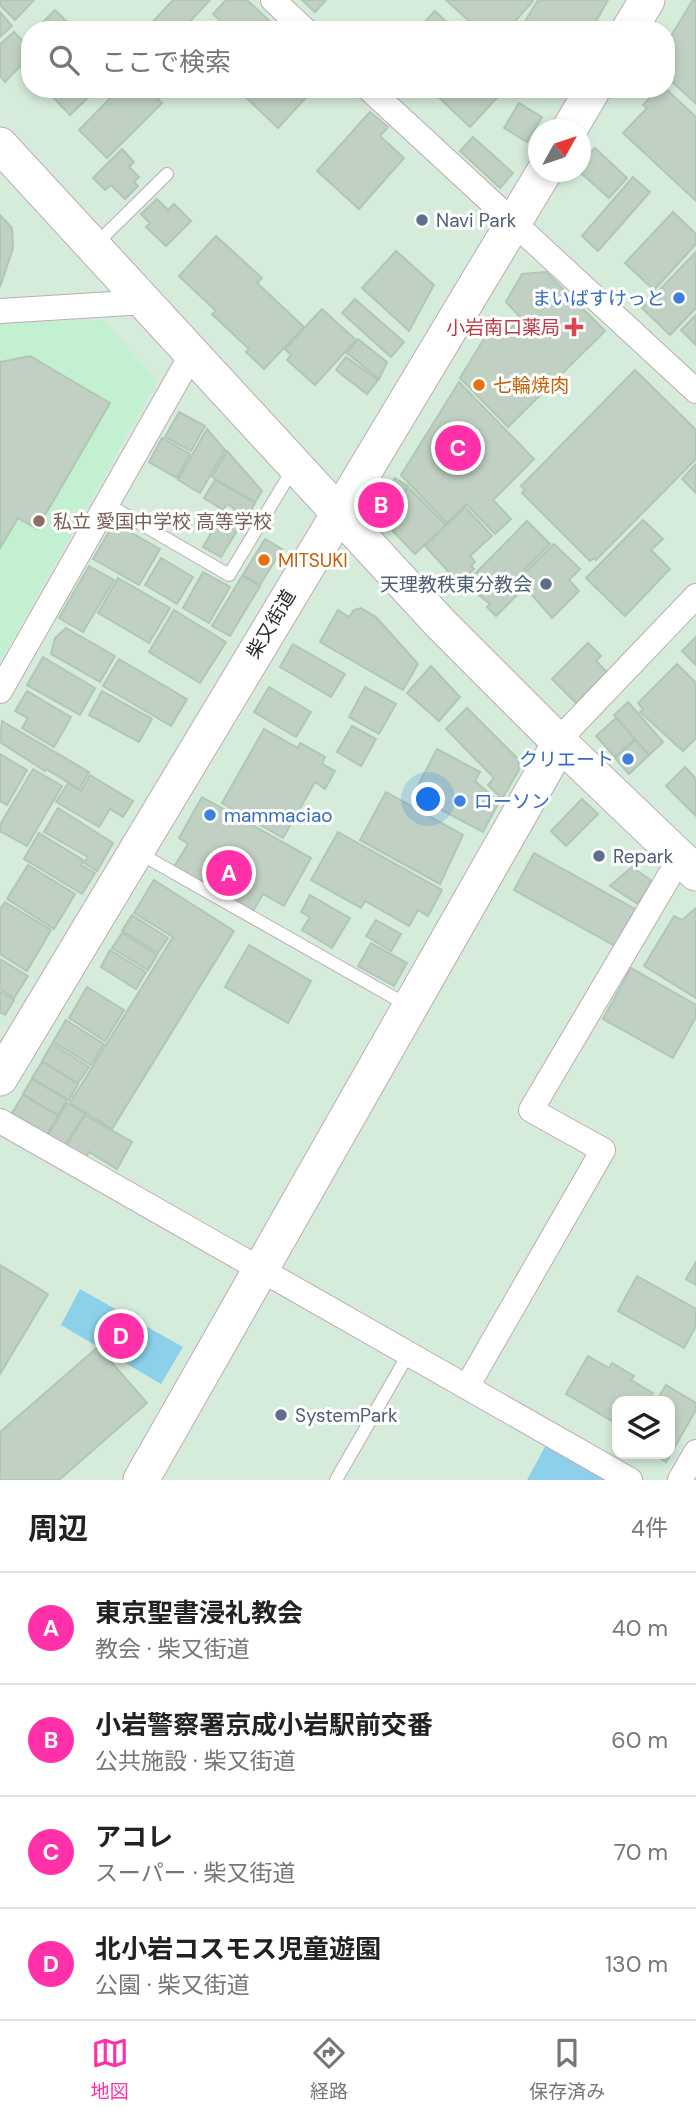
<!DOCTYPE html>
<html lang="ja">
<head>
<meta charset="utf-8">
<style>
	:root { --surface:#fff; --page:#f2f2f2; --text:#222; --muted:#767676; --line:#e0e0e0; --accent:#ff30a8 }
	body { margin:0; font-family:"DM Sans","Noto Sans JP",sans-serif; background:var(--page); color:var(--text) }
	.controls { position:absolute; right:21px; bottom:21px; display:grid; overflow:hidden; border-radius:14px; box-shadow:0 4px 10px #0003 }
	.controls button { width:63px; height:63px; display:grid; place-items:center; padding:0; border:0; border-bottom:2px solid var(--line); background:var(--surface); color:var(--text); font:35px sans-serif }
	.compass { position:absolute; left:528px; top:119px; width:63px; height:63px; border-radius:50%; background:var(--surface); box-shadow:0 4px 10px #0003; rotate:50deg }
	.you { position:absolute; left:429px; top:800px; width:24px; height:24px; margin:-18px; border:5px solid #fff; border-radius:50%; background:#1a73e8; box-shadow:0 0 0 10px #1a73e833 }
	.badge { display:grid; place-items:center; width:46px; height:46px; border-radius:50%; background:var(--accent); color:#fff; font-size:23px; font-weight:700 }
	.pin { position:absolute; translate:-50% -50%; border:4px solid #fff; box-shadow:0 2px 7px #0006 }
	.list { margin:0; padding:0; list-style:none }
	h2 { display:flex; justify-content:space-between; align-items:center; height:91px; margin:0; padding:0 28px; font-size:30px }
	h2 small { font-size:23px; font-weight:400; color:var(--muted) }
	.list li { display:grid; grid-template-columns:46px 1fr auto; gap:21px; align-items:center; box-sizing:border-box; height:112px; padding:0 28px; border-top:2px solid var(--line) }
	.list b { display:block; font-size:26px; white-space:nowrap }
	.list p { margin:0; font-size:23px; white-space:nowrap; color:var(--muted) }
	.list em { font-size:23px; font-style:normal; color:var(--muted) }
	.icon { flex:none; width:38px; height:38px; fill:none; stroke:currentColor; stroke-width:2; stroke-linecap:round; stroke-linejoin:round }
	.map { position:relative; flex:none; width:696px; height:1480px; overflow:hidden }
	.search { position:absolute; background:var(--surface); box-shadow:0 4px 10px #0003; left:21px; right:21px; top:21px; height:77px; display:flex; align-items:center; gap:18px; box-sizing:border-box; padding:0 24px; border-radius:28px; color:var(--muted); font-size:26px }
	.sheet { height:539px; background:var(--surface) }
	nav { display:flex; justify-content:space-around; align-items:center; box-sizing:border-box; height:98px; border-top:2px solid var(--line); background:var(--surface); font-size:19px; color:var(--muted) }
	nav a { display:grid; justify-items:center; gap:4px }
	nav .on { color:var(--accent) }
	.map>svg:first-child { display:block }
	.education { fill:#c3f0d0 }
	.green { fill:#8cd1e9 }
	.building { fill:#c0d1c3; stroke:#b0c7b6; stroke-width:2 }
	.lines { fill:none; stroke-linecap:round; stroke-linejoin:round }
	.lane-casing { stroke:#bdabb5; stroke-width:14 }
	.street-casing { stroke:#bdabb5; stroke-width:26 }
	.secondary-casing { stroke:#bdabb5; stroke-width:37 }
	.lane { stroke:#fff; stroke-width:12 }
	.street { stroke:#fff; stroke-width:24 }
	.secondary { stroke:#fff; stroke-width:35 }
	.service-dot { fill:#5c6f8a; stroke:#fff; stroke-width:2.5 }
	.shop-dot { fill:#3f7fe0; stroke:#fff; stroke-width:2.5 }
	.health-dot { fill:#e0444e; stroke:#fff; stroke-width:2.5 }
	.food-dot { fill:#e8710a; stroke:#fff; stroke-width:2.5 }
	.education-dot { fill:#8d6e63; stroke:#fff; stroke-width:2.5 }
	.labels { text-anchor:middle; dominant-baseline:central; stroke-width:6; stroke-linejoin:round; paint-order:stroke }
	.service-label { font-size:19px; fill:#4e5e75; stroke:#fff; text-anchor:start }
	.shop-label { font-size:19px; fill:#366cbe; stroke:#fff; text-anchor:end }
	.health-label { font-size:19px; fill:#be3a42; stroke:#fff; text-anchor:end }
	.food-label { font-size:19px; fill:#c56008; stroke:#fff; text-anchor:start }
	.education-label { font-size:19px; fill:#785e54; stroke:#fff; text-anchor:start }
	.street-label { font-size:19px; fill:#272727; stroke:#fff }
</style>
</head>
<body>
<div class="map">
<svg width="696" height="1480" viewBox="0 0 696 1480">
	<rect width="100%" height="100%" fill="#d6ecda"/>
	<path class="education" d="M 103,319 L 157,381 L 0,662 L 0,324 Z"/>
	<g class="green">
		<path d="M 80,1289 L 183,1347 L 161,1384 L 61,1325 Z"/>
		<path d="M 546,1445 L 607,1480 L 527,1480 Z"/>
	</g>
	<g class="building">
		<path d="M 0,0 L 34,0 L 15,20 L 0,5 Z"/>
		<path d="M 173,0 L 210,0 L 182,30 L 145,30 Z"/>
		<path d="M 226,0 L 247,0 L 276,27 L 230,30 L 213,14 Z"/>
		<path d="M 302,0 L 326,0 L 315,12 Z"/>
		<path d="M 446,0 L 532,0 L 533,1 L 507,30 L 479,30 Z"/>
		<path d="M 538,0 L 608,0 L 591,30 L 524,30 L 521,28 Z"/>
		<path d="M 693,0 L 696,0 L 696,104 L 666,76 L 666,44 Z"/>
		<path d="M 55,10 L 75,30 L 35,30 Z"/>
		<path d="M 435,11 L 455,30 L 417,30 Z"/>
		<path d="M 0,12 L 12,26 L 0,37 Z"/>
		<path d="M 14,32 L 30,49 L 30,56 L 5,82 L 0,76 L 0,44 Z"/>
		<path d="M 45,89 L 97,89 L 70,115 Z"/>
		<path d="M 119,89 L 148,89 L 162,103 L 107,158 L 79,130 Z"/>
		<path d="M 237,89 L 314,89 L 278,128 Z"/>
		<path d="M 430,89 L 505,89 L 470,127 Z"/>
		<path d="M 658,89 L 666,89 L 696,117 L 696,201 L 623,133 L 647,108 L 643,105 Z"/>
		<path d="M 519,103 L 542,117 L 527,142 L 504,128 Z"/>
		<path d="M 370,112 L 388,127 L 380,136 L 404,158 L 359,209 L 317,171 Z"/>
		<path d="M 473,137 L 513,173 L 500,188 L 460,151 Z"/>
		<path d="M 595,148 L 627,178 L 609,198 L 580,172 L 580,164 Z"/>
		<path d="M 122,149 L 134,162 L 129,167 L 139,177 L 134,182 L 138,186 L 125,199 L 111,185 L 105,190 L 93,178 Z"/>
		<path d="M 633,177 L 650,192 L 598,251 L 582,236 Z"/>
		<path d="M 157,199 L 168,210 L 174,204 L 191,221 L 166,246 L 146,227 L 150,223 L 141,214 Z"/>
		<path d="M 673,212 L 696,234 L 696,244 L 654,290 L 625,263 Z"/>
		<path d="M 0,215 L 12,228 L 13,248 L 0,287 Z"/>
		<path d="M 216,236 L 262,278 L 257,283 L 304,327 L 264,369 L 246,352 L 249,349 L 212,314 L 216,311 L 179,276 Z"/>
		<path d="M 396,251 L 434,285 L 409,331 L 362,288 Z"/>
		<path d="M 696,252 L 696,308 L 670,335 L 642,308 Z"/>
		<path d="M 546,272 L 605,331 L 508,427 L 460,378 L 493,324 L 504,335 L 521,318 L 506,302 L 522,274 Z"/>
		<path d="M 355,299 L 404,342 L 391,357 L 342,313 Z"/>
		<path d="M 322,309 L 356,340 L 315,385 L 287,360 L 291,355 L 285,349 Z"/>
		<path d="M 696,315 L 696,345 L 681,330 Z"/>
		<path d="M 358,339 L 387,362 L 379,379 L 347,353 Z"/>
		<path d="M 30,356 L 110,403 L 37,529 L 18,518 L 0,548 L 0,362 Z"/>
		<path d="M 346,357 L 378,380 L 367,394 L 336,370 Z"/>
		<path d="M 635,370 L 696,430 L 696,459 L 596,560 L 594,558 L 590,561 L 522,493 L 525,490 L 521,486 Z"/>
		<path d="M 459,382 L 534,459 L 493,500 L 511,519 L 495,534 L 466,504 L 447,523 L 401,475 Z"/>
		<path d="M 179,412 L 205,426 L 191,451 L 165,437 Z"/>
		<path d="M 207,429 L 225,450 L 200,493 L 178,480 Z"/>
		<path d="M 162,438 L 190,454 L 177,478 L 149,462 Z"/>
		<path d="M 227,451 L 262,491 L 255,502 L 212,477 Z"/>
		<path d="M 696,464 L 696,493 L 682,479 Z"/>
		<path d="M 395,478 L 408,486 L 384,525 L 378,521 L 377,508 Z"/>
		<path d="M 215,480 L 255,503 L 244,522 L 231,514 L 235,509 L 227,504 L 223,510 L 204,498 Z"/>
		<path d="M 408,487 L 446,525 L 415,554 L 386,524 Z"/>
		<path d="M 465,507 L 492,536 L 470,556 L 475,562 L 471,566 L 474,569 L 459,583 L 425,546 Z"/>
		<path d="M 223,513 L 241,524 L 221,557 L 203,547 Z"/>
		<path d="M 643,520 L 663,539 L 651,550 L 670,569 L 625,616 L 586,578 Z"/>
		<path d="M 527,521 L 550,544 L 508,586 L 517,595 L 496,616 L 487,607 L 490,604 L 465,584 Z"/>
		<path d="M 114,523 L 160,549 L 139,585 L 93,559 Z"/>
		<path d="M 265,539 L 282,549 L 260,585 L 243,575 Z"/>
		<path d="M 554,544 L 580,569 L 569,580 L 579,591 L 552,618 L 518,579 Z"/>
		<path d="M 161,558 L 193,577 L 177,604 L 145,585 Z"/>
		<path d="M 89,566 L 114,580 L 83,632 L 59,618 Z"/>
		<path d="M 203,572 L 230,587 L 209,623 L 183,608 Z"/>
		<path d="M 242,576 L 260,586 L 230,636 L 212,626 Z"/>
		<path d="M 118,578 L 170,608 L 149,643 L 98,613 Z"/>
		<path d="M 361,608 L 376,617 L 418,664 L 403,690 L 320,642 L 338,610 L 349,617 L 354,610 Z"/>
		<path d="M 174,610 L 226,642 L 200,683 L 149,652 Z"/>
		<path d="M 66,628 L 115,656 L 100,682 L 51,654 L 55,638 Z"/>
		<path d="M 696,637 L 696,665 L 682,651 Z"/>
		<path d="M 588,643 L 601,656 L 596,661 L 607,672 L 576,703 L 552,679 Z"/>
		<path d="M 293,644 L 345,674 L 331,697 L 280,667 Z"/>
		<path d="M 43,657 L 95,688 L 80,715 L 27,685 Z"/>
		<path d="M 119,659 L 187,699 L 171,726 L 103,686 Z"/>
		<path d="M 677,664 L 696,683 L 696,738 L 683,751 L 640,712 L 643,709 L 638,703 Z"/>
		<path d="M 431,666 L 460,697 L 439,721 L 407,693 Z"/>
		<path d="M 269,687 L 311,712 L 296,737 L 254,712 Z"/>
		<path d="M 365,687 L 396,704 L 379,734 L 349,717 Z"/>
		<path d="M 27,691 L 71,717 L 54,747 L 22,728 L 28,718 L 15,711 Z"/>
		<path d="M 102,691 L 152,719 L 139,742 L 89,715 Z"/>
		<path d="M 628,702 L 663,742 L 649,755 L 614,715 Z"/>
		<path d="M 467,708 L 518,759 L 519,770 L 502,799 L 488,785 L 494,778 L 446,729 Z"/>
		<path d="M 616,718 L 635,739 L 615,757 L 596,736 Z"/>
		<path d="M 2,721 L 89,772 L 79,789 L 46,769 L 45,771 L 0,742 Z"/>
		<path d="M 352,726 L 376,739 L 361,766 L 337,752 Z"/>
		<path d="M 264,729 L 298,748 L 300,743 L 325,757 L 322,764 L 335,771 L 325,789 L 315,782 L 283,838 L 222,803 Z"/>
		<path d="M 635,740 L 649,755 L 629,774 L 615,758 Z"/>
		<path d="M 437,749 L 480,772 L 475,781 L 499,802 L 483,832 L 413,795 Z"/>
		<path d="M 0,754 L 27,770 L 7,805 L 0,801 Z"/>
		<path d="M 685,767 L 696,779 L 696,816 L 666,786 Z"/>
		<path d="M 33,769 L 62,786 L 27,846 L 0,831 L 0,825 Z"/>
		<path d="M 90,775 L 133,801 L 123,817 L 110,809 L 99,827 L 56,802 L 68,783 L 81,791 Z"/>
		<path d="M 386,792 L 463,835 L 440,884 L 360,840 Z"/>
		<path d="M 202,797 L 311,858 L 284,906 L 263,894 L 253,911 L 174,867 L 188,844 L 179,838 Z"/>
		<path d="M 582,799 L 598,814 L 566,846 L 551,831 Z"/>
		<path d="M 58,808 L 113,843 L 97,871 L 84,863 L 88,857 L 44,832 Z"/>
		<path d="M 338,832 L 442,890 L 428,916 L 418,910 L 409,926 L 365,901 L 361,908 L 311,880 Z"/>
		<path d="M 39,833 L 83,860 L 81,865 L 95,873 L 82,894 L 24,859 Z"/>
		<path d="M 534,853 L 635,909 L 615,946 L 514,890 Z"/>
		<path d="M 28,865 L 75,894 L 54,929 L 7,899 Z"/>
		<path d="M 632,867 L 652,881 L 638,904 L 610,886 Z"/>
		<path d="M 154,880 L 234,931 L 112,1129 L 70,1103 L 173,937 L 134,913 Z"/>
		<path d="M 310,895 L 350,918 L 332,948 L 302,930 L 310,917 L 301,912 Z"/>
		<path d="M 5,902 L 51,930 L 27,971 L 0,954 L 0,909 Z"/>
		<path d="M 696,908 L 696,998 L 644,966 L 674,916 L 682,920 Z"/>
		<path d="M 132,915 L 168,938 L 158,953 L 122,931 Z"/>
		<path d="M 376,920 L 401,934 L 391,951 L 366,936 Z"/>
		<path d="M 122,933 L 157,955 L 148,970 L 112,948 Z"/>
		<path d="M 371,943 L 407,963 L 394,986 L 358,966 Z"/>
		<path d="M 249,945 L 311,981 L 288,1023 L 225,987 Z"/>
		<path d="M 110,950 L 146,972 L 136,989 L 101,967 Z"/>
		<path d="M 0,959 L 28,976 L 14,998 L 0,989 Z"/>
		<path d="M 631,968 L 696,1005 L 696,1017 L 673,1058 L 603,1019 Z"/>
		<path d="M 87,987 L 124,1010 L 105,1041 L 69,1018 Z"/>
		<path d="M 0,992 L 14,1000 L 5,1015 L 0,1012 Z"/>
		<path d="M 66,1020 L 104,1044 L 91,1065 L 53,1042 Z"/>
		<path d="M 52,1044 L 89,1067 L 78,1083 L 42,1061 Z"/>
		<path d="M 42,1062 L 78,1084 L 69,1100 L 32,1078 Z"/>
		<path d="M 32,1079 L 67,1100 L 58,1115 L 23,1094 Z"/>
		<path d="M 23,1095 L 58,1116 L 47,1134 L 12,1113 Z"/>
		<path d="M 67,1103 L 85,1114 L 65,1145 L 48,1135 Z"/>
		<path d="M 85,1115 L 132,1142 L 117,1169 L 89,1152 L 86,1157 L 67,1145 Z"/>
		<path d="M 696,1262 L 696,1285 L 686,1279 Z"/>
		<path d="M 0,1265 L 48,1294 L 0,1374 Z"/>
		<path d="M 637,1276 L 696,1309 L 696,1326 L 684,1348 L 618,1311 Z"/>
		<path d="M 98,1347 L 147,1403 L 59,1480 L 0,1480 L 0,1432 Z"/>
		<path d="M 588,1356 L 609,1368 L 612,1363 L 634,1376 L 631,1380 L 653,1393 L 648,1401 L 617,1401 L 617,1424 L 566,1394 Z"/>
		<path d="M 666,1385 L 696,1403 L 696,1410 L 666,1462 L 653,1454 L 670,1454 L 670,1401 L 656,1401 Z"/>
	</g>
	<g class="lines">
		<g class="lane-casing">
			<g id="lane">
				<path d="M 95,245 L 167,174"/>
				<path d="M 107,504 L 229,575 L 293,469"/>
				<path d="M 139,853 L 407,1005"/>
				<path d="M 336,1480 L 409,1353"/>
			</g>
		</g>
		<g class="street-casing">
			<g id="street">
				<path d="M 273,0 L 305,30"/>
				<path d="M 369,89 L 696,391"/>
				<path d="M 0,311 L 145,302"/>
				<path d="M 0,691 L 192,354"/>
				<path d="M 560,743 L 570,728 L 696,596"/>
				<path d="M 0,1121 L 630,1480"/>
				<path d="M 468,1385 L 603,1150 L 531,1110 L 680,858"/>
				<path d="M 680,1480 L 696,1452"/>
			</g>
		</g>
		<g class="secondary-casing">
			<g id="secondary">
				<path d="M 629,30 L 647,0"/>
				<path d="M 569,130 L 593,89"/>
				<path d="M 0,145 L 440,623 L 560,743 L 696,873"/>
				<path d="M 0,1078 L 544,172"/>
				<path d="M 141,1480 L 560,743"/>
			</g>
		</g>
		<use href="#lane" class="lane"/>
		<use href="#street" class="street"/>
		<use href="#secondary" class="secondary"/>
	</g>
	<g class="service-dot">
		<circle cx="422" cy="220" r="7"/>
		<circle cx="546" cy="584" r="7"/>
		<circle cx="599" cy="856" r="7"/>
		<circle cx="281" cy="1415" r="7"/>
	</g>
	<g class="shop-dot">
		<circle cx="679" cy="298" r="7"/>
		<circle cx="628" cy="759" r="7"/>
		<circle cx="460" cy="801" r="7"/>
		<circle cx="210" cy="815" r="7"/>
	</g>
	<path class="health-dot" d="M570.5 316.5h7v7h7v7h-7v7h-7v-7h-7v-7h7z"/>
	<g class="food-dot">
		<circle cx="479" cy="385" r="7"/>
		<circle cx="264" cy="560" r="7"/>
	</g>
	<circle class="education-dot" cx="39" cy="521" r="7"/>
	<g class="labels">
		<g class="service-label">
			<text x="436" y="220">Navi Park</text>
			<text x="532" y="584" text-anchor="end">天理教秩東分教会</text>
			<text x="613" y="856">Repark</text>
			<text x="295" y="1415">SystemPark</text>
		</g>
		<g class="shop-label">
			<text x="665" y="298">まいばすけっと</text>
			<text x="614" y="759">クリエート</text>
			<text x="474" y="801" text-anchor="start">ローソン</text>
			<text x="224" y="815" text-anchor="start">mammaciao</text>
		</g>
		<g class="health-label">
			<text x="560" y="327">小岩南口薬局</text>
		</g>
		<g class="food-label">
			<text x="493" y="385">七輪焼肉</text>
			<text x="278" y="560">MITSUKI</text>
		</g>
		<g class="education-label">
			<text x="53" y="521">私立 愛国中学校 高等学校</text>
		</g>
		<g class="street-label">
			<text transform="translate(271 624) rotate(-59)">柴又街道</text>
		</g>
	</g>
</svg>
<div class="controls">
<button><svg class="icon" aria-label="layers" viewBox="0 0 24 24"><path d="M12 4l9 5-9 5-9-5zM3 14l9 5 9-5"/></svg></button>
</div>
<svg class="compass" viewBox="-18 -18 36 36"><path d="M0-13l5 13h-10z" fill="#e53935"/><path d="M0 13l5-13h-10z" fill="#767676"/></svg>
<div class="you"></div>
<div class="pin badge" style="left:229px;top:873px">A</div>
<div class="pin badge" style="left:381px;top:505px">B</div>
<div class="pin badge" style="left:458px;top:448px">C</div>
<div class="pin badge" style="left:121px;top:1336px">D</div>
<div class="search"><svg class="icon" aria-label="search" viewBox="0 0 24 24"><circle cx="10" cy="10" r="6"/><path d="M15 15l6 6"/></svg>ここで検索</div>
</div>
<section class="sheet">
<h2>周辺<small>4件</small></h2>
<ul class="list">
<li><span class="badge">A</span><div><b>東京聖書浸礼教会</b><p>教会 · 柴又街道</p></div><em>40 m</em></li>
<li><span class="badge">B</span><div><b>小岩警察署京成小岩駅前交番</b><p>公共施設 · 柴又街道</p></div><em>60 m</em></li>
<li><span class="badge">C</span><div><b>アコレ</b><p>スーパー · 柴又街道</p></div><em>70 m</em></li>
<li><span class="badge">D</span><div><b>北小岩コスモス児童遊園</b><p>公園 · 柴又街道</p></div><em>130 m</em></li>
</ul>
</section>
<nav>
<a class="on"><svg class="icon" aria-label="map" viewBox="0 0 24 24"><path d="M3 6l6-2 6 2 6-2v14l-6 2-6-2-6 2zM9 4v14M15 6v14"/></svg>地図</a>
<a><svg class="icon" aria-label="directions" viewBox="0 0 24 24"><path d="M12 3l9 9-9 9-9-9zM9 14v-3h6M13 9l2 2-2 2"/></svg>経路</a>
<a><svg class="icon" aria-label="saved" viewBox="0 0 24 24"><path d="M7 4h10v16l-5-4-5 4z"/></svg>保存済み</a>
</nav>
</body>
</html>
